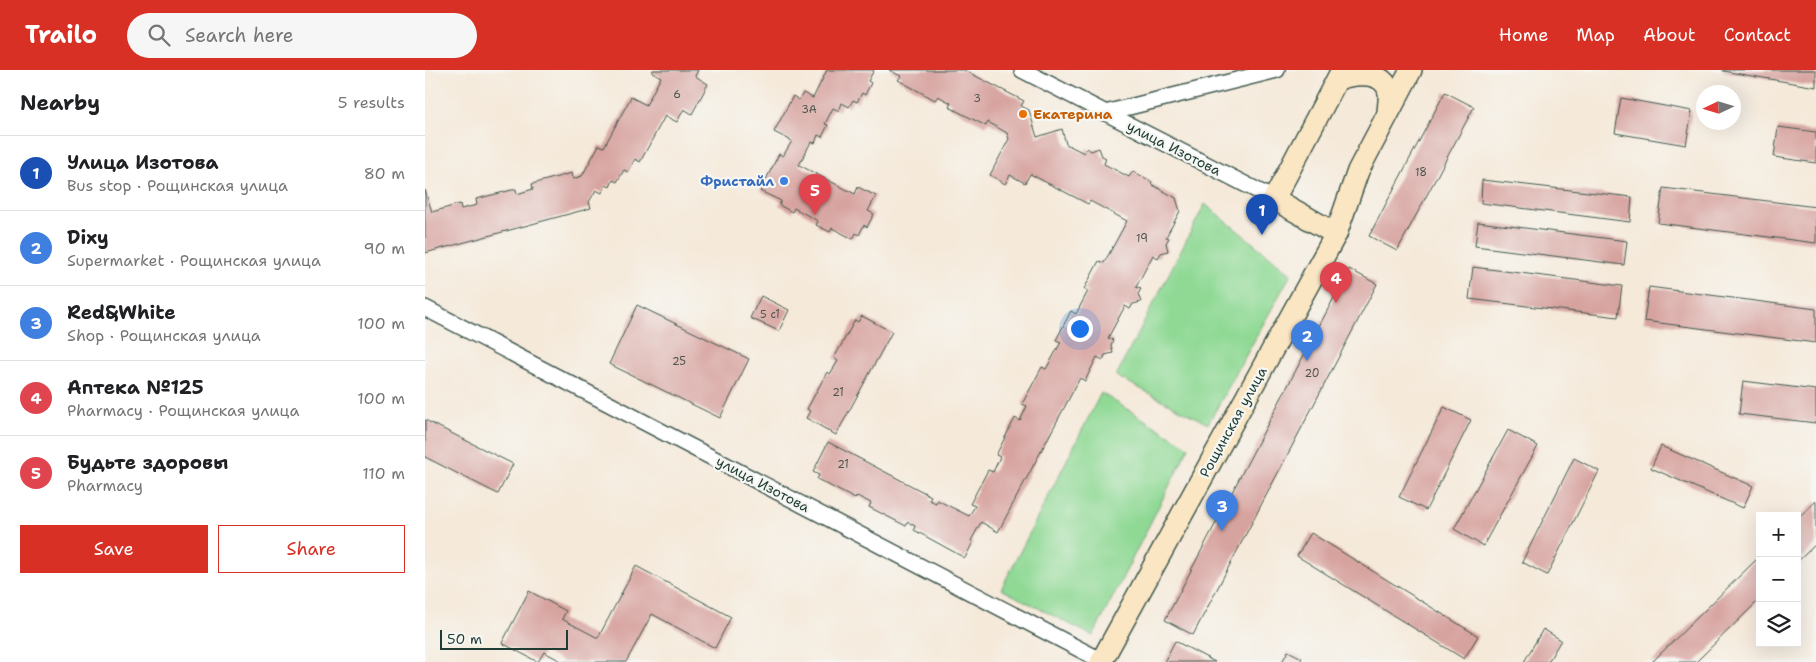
<!DOCTYPE html>
<html lang="en">
<head>
<meta charset="utf-8">
<style>
	:root { --surface:#fff; --page:#f6f6f6; --text:#202124; --muted:#757577; --line:#e0e0e0; --accent:#d93025 }
	body { margin:0; font-family:"Shantell Sans",sans-serif; background:var(--page); color:var(--text) }
	.controls { position:absolute; right:15px; bottom:15px; display:grid; overflow:hidden; border-radius:0px; box-shadow:0 5px 20px #0002 }
	.controls button { width:45px; height:45px; display:grid; place-items:center; padding:0; border:0; border-bottom:1px solid var(--line); background:var(--surface); color:var(--text); font:25px sans-serif }
	.compass { position:absolute; left:1271px; top:15px; width:45px; height:45px; border-radius:50%; background:var(--surface); box-shadow:0 5px 20px #0002; rotate:266deg }
	.scale { position:absolute; left:15px; bottom:12px; width:128px; box-sizing:border-box; padding-left:5px; border:2px solid #1f3d34; border-top:0; font-size:14px; line-height:18px; white-space:nowrap; color:#1f3d34; -webkit-text-stroke:4px #f6f6f2; paint-order:stroke }
	.you { position:absolute; left:654px; top:258px; width:18px; height:18px; margin:-12px; border:4px solid #fff; border-radius:50%; background:#1a73e8; box-shadow:0 0 0 8px #1a73e833 }
	.badge { display:grid; place-items:center; width:32px; height:32px; border-radius:50%; background:var(--accent); color:#fff; font-size:16px; font-weight:700 }
	.pin { position:absolute; translate:-50% -41px; filter:drop-shadow(0 1px 2px #0008) }
	.pin::after { content:''; position:absolute; top:26px; width:18px; height:15px; background:inherit; clip-path:polygon(0 0,100% 0,50% 100%) }
	.list { margin:0; padding:0; list-style:none }
	h2 { display:flex; justify-content:space-between; align-items:center; height:65px; margin:0; padding:0 20px; font-size:21px }
	h2 small { font-size:16px; font-weight:400; color:var(--muted) }
	.list li { display:grid; grid-template-columns:32px 1fr auto; gap:15px; align-items:center; box-sizing:border-box; height:75px; padding:0 20px; border-top:1px solid var(--line) }
	.list b { display:block; font-size:19px; white-space:nowrap }
	.list p { margin:0; font-size:16px; white-space:nowrap; color:var(--muted) }
	.list em { font-size:16px; font-style:normal; color:var(--muted) }
	.actions { display:flex; gap:10px; padding:15px 20px }
	.actions a { flex:1; padding:11px 0; border:1px solid var(--accent); border-radius:0px; text-align:center; font-size:18px; color:var(--accent) }
	.actions .main { background:var(--accent); color:#fff }
	.icon { flex:none; width:28px; height:28px; fill:none; stroke:currentColor; stroke-width:2; stroke-linecap:round; stroke-linejoin:round }
	.map { position:relative; flex:none; width:1391px; height:592px; overflow:hidden }
	header { display:flex; align-items:center; gap:30px; box-sizing:border-box; height:70px; padding:0 25px; background:var(--accent); color:#fff }
	header strong { font-size:24px }
	nav { display:flex; gap:28px; margin-inline-start:auto; font-size:18px }
	.search { width:350px; height:45px; background:var(--page); display:flex; align-items:center; gap:12px; box-sizing:border-box; padding:0 18px; border-radius:28px; color:var(--muted); font-size:19px }
	main { display:flex }
	aside { flex:1; background:var(--surface) }
	.map>svg:first-child { display:block }
	.green { fill:#90d995; stroke:#588b64 }
	.building { fill:#d7a39f }
	.lines { fill:none; stroke-linecap:round; stroke-linejoin:round }
	.street-casing { stroke:#3f574d; stroke-width:18 }
	.secondary-casing { stroke:#3f574d; stroke-width:24 }
	.street { stroke:#fff; stroke-width:15 }
	.secondary { stroke:#fbe6c4; stroke-width:21 }
	.food-dot { fill:#e8710a; stroke:#f6f6f2; stroke-width:2 }
	.shop-dot { fill:#3f7fe0; stroke:#f6f6f2; stroke-width:2 }
	.labels { text-anchor:middle; dominant-baseline:central; stroke-width:4.5; stroke-linejoin:round; paint-order:stroke }
	.number-label { font-size:11px; fill:#4d564f }
	.food-label { font-size:14px; font-weight:bold; fill:#c56008; stroke:#f6f6f2; text-anchor:start }
	.street-label { font-size:14px; fill:#1f3d34; stroke:#f6f6f2 }
	.shop-label { font-size:14px; font-weight:bold; fill:#366cbe; stroke:#f6f6f2; text-anchor:end }
</style>
</head>
<body>
<header>
<strong>Trailo</strong>
<div class="search"><svg class="icon" aria-label="search" viewBox="0 0 24 24"><circle cx="10" cy="10" r="6"/><path d="M15 15l6 6"/></svg>Search here</div>
<nav><a>Home</a><a>Map</a><a>About</a><a>Contact</a></nav>
</header>
<main>
<aside>
<h2>Nearby<small>5 results</small></h2>
<ul class="list">
<li><span class="badge" style="background:#1a4fb4">1</span><div><b>Улица Изотова</b><p>Bus stop · Рощинская улица</p></div><em>80 m</em></li>
<li><span class="badge" style="background:#3f7fe0">2</span><div><b>Dixy</b><p>Supermarket · Рощинская улица</p></div><em>90 m</em></li>
<li><span class="badge" style="background:#3f7fe0">3</span><div><b>Red&amp;White</b><p>Shop · Рощинская улица</p></div><em>100 m</em></li>
<li><span class="badge" style="background:#e0444e">4</span><div><b>Аптека №125</b><p>Pharmacy · Рощинская улица</p></div><em>100 m</em></li>
<li><span class="badge" style="background:#e0444e">5</span><div><b>Будьте здоровы</b><p>Pharmacy</p></div><em>110 m</em></li>
</ul>
<div class="actions"><a class="main">Save</a><a>Share</a></div>
</aside>
<div class="map">
<svg width="1391" height="592" viewBox="0 0 1391 592">
	<rect width="100%" height="100%" fill="#f6f6f2"/>
	<filter id="ink" filterUnits="userSpaceOnUse"><feTurbulence type="fractalNoise" baseFrequency=".02" numOctaves="2"/><feDisplacementMap in="SourceGraphic" scale="10" xChannelSelector="R" yChannelSelector="G"/><feConvolveMatrix kernelMatrix="1 2 1 2 8 2 1 2 1" color-interpolation-filters="sRGB"/></filter>
	<filter id="wash" filterUnits="userSpaceOnUse"><feTurbulence type="fractalNoise" baseFrequency=".0096" numOctaves="4" result="noise"/><feDisplacementMap in="SourceGraphic" scale="20" xChannelSelector="R" yChannelSelector="G"/><feGaussianBlur stdDeviation="1.12" result="paint"/><feColorMatrix in="noise" values="0 0 0 0 0 0 0 0 0 0 0 0 0 0 0 0 0 1.4 0 .05"/><feComposite in="paint" operator="in"/></filter>
	<g filter="url(#wash)">
		<rect width="100%" height="100%" fill="#f5e9d9"/>
		<g class="green">
			<path d="M 780,134 L 866,204 L 783,354 L 691,306 Z"/>
			<path d="M 676,323 L 764,377 L 668,566 L 576,519 Z"/>
		</g>
		<g id="blocks">
			<g class="building">
				<path d="M 228,0 L 273,0 L 270,6 L 283,14 L 267,44 L 259,39 L 252,52 L 240,46 L 215,92 L 210,89 L 203,102 L 199,100 L 192,112 L 188,110 L 185,117 L 181,115 L 177,123 L 171,120 L 164,132 L 166,138 L 0,183 L 0,120 L 7,142 L 35,134 L 36,139 L 52,135 L 51,129 L 91,119 L 92,124 L 108,119 L 107,114 L 147,103 L 148,109 L 157,106 L 174,75 L 179,77 L 206,27 L 221,35 L 236,7 L 227,2 Z"/>
				<path d="M 402,0 L 449,0 L 443,11 L 446,13 L 440,25 L 437,23 L 432,32 L 428,30 L 424,37 L 417,33 L 414,41 L 408,38 L 400,54 L 403,55 L 397,67 L 393,65 L 390,73 L 386,72 L 374,95 L 430,124 L 433,117 L 451,126 L 443,141 L 449,144 L 442,157 L 439,155 L 434,165 L 431,163 L 428,169 L 407,158 L 405,162 L 391,155 L 393,151 L 369,138 L 367,142 L 354,135 L 356,131 L 335,121 L 354,84 L 358,86 L 367,71 L 349,62 L 368,26 L 374,30 L 378,23 L 388,28 Z"/>
				<path d="M 464,0 L 539,0 L 599,31 L 596,36 L 604,40 L 612,67 L 637,59 L 641,74 L 659,83 L 662,78 L 666,81 L 674,78 L 677,86 L 681,88 L 679,94 L 704,107 L 708,101 L 727,112 L 726,114 L 751,128 L 755,141 L 741,167 L 744,168 L 741,173 L 743,181 L 736,183 L 733,188 L 728,185 L 711,217 L 716,219 L 713,224 L 716,232 L 708,234 L 705,239 L 700,236 L 683,268 L 688,270 L 686,275 L 688,283 L 680,285 L 678,290 L 672,287 L 660,311 L 655,308 L 573,462 L 556,452 L 546,471 L 548,472 L 540,488 L 489,460 L 490,456 L 483,452 L 481,456 L 444,437 L 446,433 L 432,426 L 430,429 L 392,409 L 394,405 L 388,402 L 403,372 L 506,426 L 504,430 L 511,433 L 512,430 L 544,446 L 550,436 L 545,434 L 563,400 L 568,402 L 575,387 L 571,385 L 590,348 L 595,351 L 602,336 L 597,334 L 617,297 L 621,299 L 625,292 L 636,272 L 631,270 L 646,241 L 651,244 L 663,221 L 659,219 L 674,191 L 679,193 L 702,151 L 665,131 L 663,134 L 605,104 L 600,113 L 585,105 L 580,114 L 565,105 L 584,69 L 582,63 L 563,52 L 561,56 L 524,37 L 526,33 L 513,26 L 510,30 L 473,10 L 476,6 Z"/>
				<path d="M 1298,0 L 1391,0 L 1391,17 L 1298,1 Z"/>
				<path d="M 1020,22 L 1049,37 L 972,181 L 944,166 Z"/>
				<path d="M 1196,28 L 1267,41 L 1261,75 L 1190,63 Z"/>
				<path d="M 1353,57 L 1391,62 L 1391,93 L 1349,87 Z"/>
				<path d="M 1057,110 L 1207,127 L 1205,152 L 1056,133 Z"/>
				<path d="M 1238,118 L 1391,137 L 1391,173 L 1233,153 Z"/>
				<path d="M 1053,152 L 1202,171 L 1199,195 L 1050,176 Z"/>
				<path d="M 1048,197 L 1197,216 L 1193,247 L 1044,229 Z"/>
				<path d="M 924,199 L 952,214 L 768,565 L 740,550 Z"/>
				<path d="M 1224,217 L 1391,239 L 1391,273 L 1219,251 Z"/>
				<path d="M 336,226 L 364,240 L 354,261 L 325,248 Z"/>
				<path d="M 212,235 L 324,289 L 295,348 L 184,294 Z"/>
				<path d="M 437,246 L 467,262 L 411,365 L 381,348 L 385,341 L 382,339 L 402,302 L 405,304 L 413,291 L 409,288 L 430,250 L 433,252 Z"/>
				<path d="M 1318,311 L 1391,320 L 1391,353 L 1314,344 Z"/>
				<path d="M 1019,337 L 1046,350 L 1001,440 L 974,427 Z"/>
				<path d="M 0,350 L 88,394 L 73,424 L 0,387 Z"/>
				<path d="M 1083,360 L 1113,376 L 1058,476 L 1029,459 Z"/>
				<path d="M 1236,376 L 1328,416 L 1318,438 L 1226,398 Z"/>
				<path d="M 1149,388 L 1174,401 L 1122,505 L 1097,492 Z"/>
				<path d="M 1391,431 L 1391,474 L 1372,492 L 1372,449 Z"/>
				<path d="M 886,463 L 1053,566 L 1039,589 L 872,486 Z"/>
				<path d="M 1335,486 L 1335,529 L 1271,592 L 1227,592 Z"/>
				<path d="M 211,496 L 306,547 L 290,578 L 227,544 L 201,592 L 138,592 L 119,582 L 113,592 L 77,573 L 104,521 L 141,541 L 137,549 L 173,568 Z"/>
				<path d="M 1118,559 L 1136,570 L 1123,592 L 1099,592 Z"/>
				<path d="M 750,571 L 790,592 L 739,592 Z"/>
				<path d="M 863,581 L 877,588 L 874,592 L 857,592 Z"/>
			</g>
		</g>
	</g>
	<g filter="url(#ink)">
		<use href="#blocks" fill-opacity="0" stroke="#3f574d" stroke-width="1"/>
		<g class="lines">
			<g class="street-casing">
				<g id="street">
					<path d="M 597,0 L 849,129"/>
					<path d="M 680,43 L 852,0"/>
					<path d="M 0,238 L 679,592"/>
				</g>
			</g>
			<g class="secondary-casing">
				<g id="secondary">
					<path d="M 913,9 C 929,3 961,0 964,23 C 965,29 963,37 963,43"/>
					<path d="M 911,164 L 849,129 L 917,0"/>
					<path d="M 676,592 L 911,164 L 933,101 L 986,0"/>
				</g>
			</g>
			<use href="#street" class="street"/>
			<use href="#secondary" class="secondary"/>
		</g>
	</g>
	<circle class="food-dot" cx="598" cy="44" r="5"/>
	<circle class="shop-dot" cx="359" cy="111" r="5"/>
	<g class="labels">
		<g class="number-label">
			<text x="252" y="24">6</text>
			<text x="552" y="28">3</text>
			<text x="384" y="39">3А</text>
			<text x="996" y="102">18</text>
			<text x="717" y="168">19</text>
			<text x="345" y="244">5 с1</text>
			<text x="254" y="291">25</text>
			<text x="887" y="303">20</text>
			<text x="413" y="322">21</text>
			<text x="418" y="394">21</text>
		</g>
		<g class="food-label">
			<text x="608" y="44">Екатерина</text>
		</g>
		<g class="street-label">
			<text transform="translate(749 78) rotate(27)">улица Изотова</text>
			<text transform="translate(808 352) rotate(-61)">Рощинская улица</text>
			<text transform="translate(338 414) rotate(28)">улица Изотова</text>
		</g>
		<g class="shop-label">
			<text x="349" y="111">Фристайл</text>
		</g>
	</g>
</svg>
<div class="controls">
<button>+</button>
<button>−</button>
<button><svg class="icon" aria-label="layers" viewBox="0 0 24 24"><path d="M12 4l9 5-9 5-9-5zM3 14l9 5 9-5"/></svg></button>
</div>
<svg class="compass" viewBox="-18 -18 36 36"><path d="M0-13l5 13h-10z" fill="#e53935"/><path d="M0 13l5-13h-10z" fill="#757577"/></svg>
<div class="scale">50 m</div>
<div class="you"></div>
<div class="pin badge" style="left:837px;top:165px;background:#1a4fb4">1</div>
<div class="pin badge" style="left:882px;top:291px;background:#3f7fe0">2</div>
<div class="pin badge" style="left:797px;top:461px;background:#3f7fe0">3</div>
<div class="pin badge" style="left:911px;top:233px;background:#e0444e">4</div>
<div class="pin badge" style="left:390px;top:145px;background:#e0444e">5</div>
</div>
</main>
</body>
</html>
